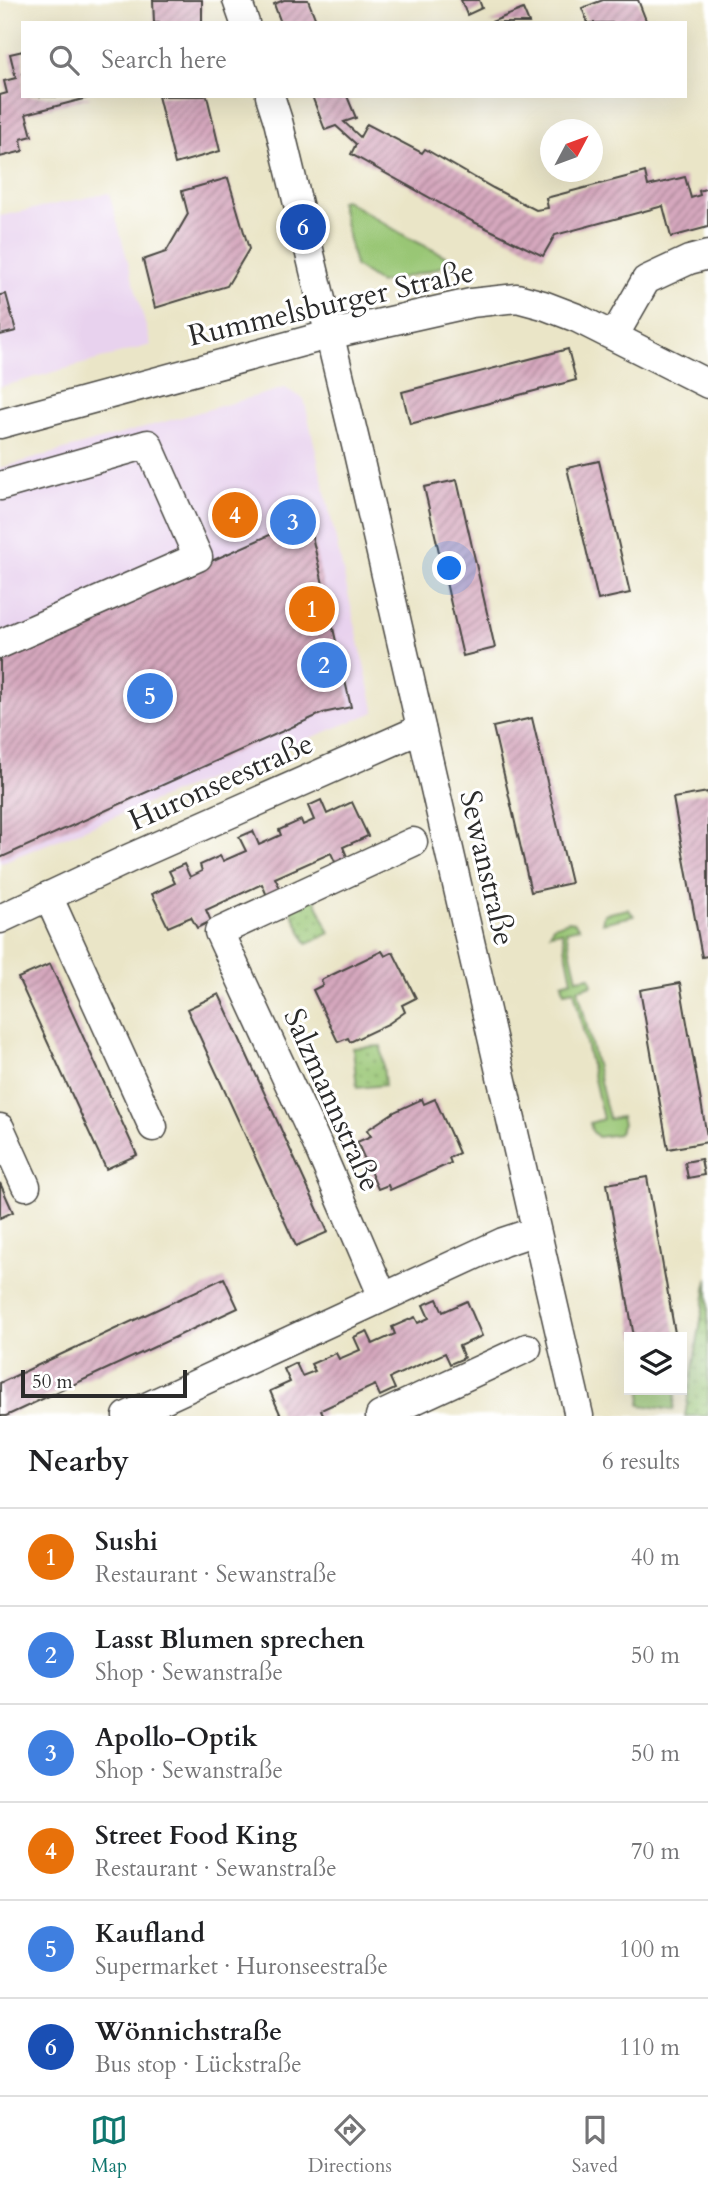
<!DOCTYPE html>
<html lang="en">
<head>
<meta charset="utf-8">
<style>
	:root { --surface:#fff; --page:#f6f6f6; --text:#202124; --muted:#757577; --line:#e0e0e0; --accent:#0f766e }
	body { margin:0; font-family:Cardo,serif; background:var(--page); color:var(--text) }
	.controls { position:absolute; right:21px; bottom:21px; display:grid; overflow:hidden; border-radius:0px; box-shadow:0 7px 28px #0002 }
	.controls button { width:63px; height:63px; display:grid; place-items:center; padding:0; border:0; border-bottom:2px solid var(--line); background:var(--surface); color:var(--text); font:35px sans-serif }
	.compass { position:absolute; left:540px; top:119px; width:63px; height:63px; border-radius:50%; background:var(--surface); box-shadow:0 7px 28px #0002; rotate:49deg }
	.scale { position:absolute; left:21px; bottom:18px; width:166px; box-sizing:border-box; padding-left:7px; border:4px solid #2b2b2b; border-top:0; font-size:19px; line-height:24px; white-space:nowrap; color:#2b2b2b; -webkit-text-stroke:5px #fff; paint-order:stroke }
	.you { position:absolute; left:450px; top:569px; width:24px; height:24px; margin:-18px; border:5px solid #fff; border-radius:50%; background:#1a73e8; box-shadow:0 0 0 10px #1a73e833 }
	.badge { display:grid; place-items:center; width:46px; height:46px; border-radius:50%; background:var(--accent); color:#fff; font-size:23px; font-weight:700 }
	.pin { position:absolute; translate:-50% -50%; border:4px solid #fff; box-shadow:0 2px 7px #0006 }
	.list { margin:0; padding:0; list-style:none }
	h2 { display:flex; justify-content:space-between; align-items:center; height:91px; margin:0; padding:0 28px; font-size:30px }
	h2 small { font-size:23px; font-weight:400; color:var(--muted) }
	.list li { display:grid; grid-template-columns:46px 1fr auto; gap:21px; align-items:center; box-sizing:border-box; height:98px; padding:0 28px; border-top:2px solid var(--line) }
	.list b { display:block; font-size:26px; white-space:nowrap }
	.list p { margin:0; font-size:23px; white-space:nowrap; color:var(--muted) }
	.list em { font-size:23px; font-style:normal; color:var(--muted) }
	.icon { flex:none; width:38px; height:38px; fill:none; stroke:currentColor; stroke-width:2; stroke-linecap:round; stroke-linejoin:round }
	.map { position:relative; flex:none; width:708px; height:1416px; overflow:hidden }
	.search { position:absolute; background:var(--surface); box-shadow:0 7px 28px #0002; left:21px; right:21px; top:21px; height:77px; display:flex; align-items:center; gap:18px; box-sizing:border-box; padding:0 24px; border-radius:0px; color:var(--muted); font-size:26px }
	.sheet { height:679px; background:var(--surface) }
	nav { display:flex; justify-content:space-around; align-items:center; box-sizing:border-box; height:98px; border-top:2px solid var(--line); background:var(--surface); font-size:19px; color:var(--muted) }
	nav a { display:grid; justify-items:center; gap:4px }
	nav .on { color:var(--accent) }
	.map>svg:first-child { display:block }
	.built { fill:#e8d2ee }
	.grass { fill:#99c674; stroke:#627850; stroke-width:2 }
	.park { fill:url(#park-dots); stroke:#627850; stroke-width:2 }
	.building { fill:url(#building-hatch) }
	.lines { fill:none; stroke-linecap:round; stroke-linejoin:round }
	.minor-casing { stroke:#484742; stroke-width:31 }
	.minor { stroke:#fff; stroke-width:28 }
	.labels { text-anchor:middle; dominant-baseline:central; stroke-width:6; stroke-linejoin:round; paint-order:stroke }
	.street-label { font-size:30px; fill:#2b2b2b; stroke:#fff }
</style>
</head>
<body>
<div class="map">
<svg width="708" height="1416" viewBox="0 0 708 1416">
	<defs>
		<pattern id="park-dots" width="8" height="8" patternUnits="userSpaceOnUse" patternTransform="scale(1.75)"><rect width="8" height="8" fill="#99c674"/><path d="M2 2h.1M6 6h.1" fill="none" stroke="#7da15f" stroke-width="1.8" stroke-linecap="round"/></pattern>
		<pattern id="building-hatch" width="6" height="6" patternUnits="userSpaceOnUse" patternTransform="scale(1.75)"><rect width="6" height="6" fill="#d5a7bd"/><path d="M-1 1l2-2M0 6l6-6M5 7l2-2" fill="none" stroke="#ad889a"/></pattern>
	</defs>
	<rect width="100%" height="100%" fill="#fff"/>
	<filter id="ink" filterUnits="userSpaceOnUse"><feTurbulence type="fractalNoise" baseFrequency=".0143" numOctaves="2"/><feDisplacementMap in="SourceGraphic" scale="14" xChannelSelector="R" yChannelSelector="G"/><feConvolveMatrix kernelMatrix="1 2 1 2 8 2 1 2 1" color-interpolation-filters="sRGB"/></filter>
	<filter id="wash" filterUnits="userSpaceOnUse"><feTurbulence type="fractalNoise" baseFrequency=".00686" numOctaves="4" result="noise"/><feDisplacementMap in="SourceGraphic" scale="28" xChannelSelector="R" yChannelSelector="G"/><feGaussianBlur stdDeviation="1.57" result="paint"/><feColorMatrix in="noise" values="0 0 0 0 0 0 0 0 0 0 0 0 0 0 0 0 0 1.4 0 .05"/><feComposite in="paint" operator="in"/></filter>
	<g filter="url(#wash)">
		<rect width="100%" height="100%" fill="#eae5c7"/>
		<g class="built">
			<path d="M 109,193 L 151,345 L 0,387 L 0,216 Z"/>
			<path d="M 285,388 L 304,399 L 375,712 L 0,863 L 0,468 Z"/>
		</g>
		<g class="grass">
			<path d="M 345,200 L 409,238 L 449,258 L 450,264 L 425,272 L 380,283 L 355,266 L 340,201 Z"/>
			<path d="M 628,909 L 634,916 L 602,923 L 604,914 Z"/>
			<path d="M 569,921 L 574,922 L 579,928 L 566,931 L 577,979 L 590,977 L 592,985 L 578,989 L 609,1119 L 621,1117 L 623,1124 L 618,1134 L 598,1137 L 592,1131 L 590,1123 L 603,1119 L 574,990 L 564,992 L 562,983 L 572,980 L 562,931 L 550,933 L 553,926 Z"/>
			<path d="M 642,1390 L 676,1390 L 673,1410 L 640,1405 Z"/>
		</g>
		<g class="park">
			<path d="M 314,897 L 330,933 L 307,944 L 290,908 Z"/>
			<path d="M 381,1046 L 385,1085 L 357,1088 L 353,1048 Z"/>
			<path d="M 708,1278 L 708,1416 L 685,1416 Z"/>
		</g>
		<g id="blocks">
			<g class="building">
				<path d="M 153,0 L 202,0 L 202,23 L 154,23 Z"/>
				<path d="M 284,0 L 308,0 L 317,23 L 281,23 L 274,4 Z"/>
				<path d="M 461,0 L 479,0 L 482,8 L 467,15 Z"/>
				<path d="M 603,0 L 638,0 L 647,23 L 588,23 L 582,8 Z"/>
				<path d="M 523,9 L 529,23 L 489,23 Z"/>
				<path d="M 23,51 L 23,96 L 91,97 L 26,114 L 32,136 L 21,139 L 23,151 L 0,157 L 0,95 L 7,93 L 4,81 L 16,78 L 10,54 Z"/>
				<path d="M 158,96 L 207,96 L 220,151 L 175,164 Z"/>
				<path d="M 312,96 L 347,96 L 356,118 L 344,122 L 360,137 L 367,124 L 422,153 L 425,149 L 493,188 L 536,210 L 548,208 L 546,198 L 645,172 L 648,186 L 685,177 L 691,198 L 700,195 L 699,191 L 708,188 L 708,227 L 671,237 L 663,206 L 555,235 L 543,256 L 472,221 L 351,154 L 356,144 L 336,126 L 325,130 Z"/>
				<path d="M 228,178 L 249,249 L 227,286 L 155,308 L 143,260 L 166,252 L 188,214 L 182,191 Z"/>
				<path d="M 6,294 L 16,331 L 0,335 L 0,295 Z"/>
				<path d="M 568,349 L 576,380 L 410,424 L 402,392 Z"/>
				<path d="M 599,461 L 630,593 L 598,600 L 567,468 Z"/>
				<path d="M 457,480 L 495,648 L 463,656 L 424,487 Z"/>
				<path d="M 306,510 L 351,707 L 323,713 L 0,858 L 0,655 L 281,530 L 278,517 Z"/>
				<path d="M 532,718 L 571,883 L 531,892 L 493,727 Z"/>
				<path d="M 708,792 L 708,956 L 702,957 L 673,798 Z"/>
				<path d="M 321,800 L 327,814 L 352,802 L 368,836 L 343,847 L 348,859 L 336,864 L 331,853 L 275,878 L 281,890 L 267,896 L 262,884 L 206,910 L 211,921 L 197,928 L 191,917 L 168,927 L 152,894 L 175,883 L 169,871 L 184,864 L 190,877 L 202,871 L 200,865 L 220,856 L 223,861 L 246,851 L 239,837 L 253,831 L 259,845 L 281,835 L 279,830 L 301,820 L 303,825 L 314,820 L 308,806 Z"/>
				<path d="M 382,951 L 385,956 L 393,952 L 416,998 L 402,1005 L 405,1012 L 388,1024 L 350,1042 L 348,1038 L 338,1042 L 313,990 L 323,985 L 321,980 Z"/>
				<path d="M 50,964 L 137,1155 L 106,1169 L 18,978 Z"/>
				<path d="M 680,983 L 708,1142 L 668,1149 L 640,990 Z"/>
				<path d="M 219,994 L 328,1232 L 296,1246 L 187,1009 Z"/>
				<path d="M 422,1099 L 424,1104 L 435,1099 L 459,1153 L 449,1158 L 451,1163 L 390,1190 L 388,1185 L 378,1189 L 357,1142 L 371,1136 L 367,1130 L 394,1112 Z"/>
				<path d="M 701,1159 L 704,1175 L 688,1178 L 685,1162 Z"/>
				<path d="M 647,1177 L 675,1333 L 652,1337 L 634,1337 L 607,1184 Z"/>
				<path d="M 0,1183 L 13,1212 L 0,1218 Z"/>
				<path d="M 224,1278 L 238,1308 L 6,1416 L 0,1416 L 0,1383 Z"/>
				<path d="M 437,1299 L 443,1312 L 467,1301 L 482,1336 L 459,1346 L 464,1358 L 450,1364 L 445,1353 L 390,1378 L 395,1389 L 380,1396 L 375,1385 L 321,1410 L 324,1416 L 281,1416 L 270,1391 L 290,1382 L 284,1369 L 296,1363 L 302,1376 L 315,1371 L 311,1364 L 336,1353 L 339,1359 L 360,1350 L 354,1337 L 367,1331 L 373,1344 L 395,1334 L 392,1327 L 415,1317 L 418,1323 L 429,1318 L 423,1305 Z"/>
			</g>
		</g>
	</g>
	<g filter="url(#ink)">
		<use href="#blocks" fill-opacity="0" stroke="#484742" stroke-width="2"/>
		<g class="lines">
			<g class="minor-casing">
				<g id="minor">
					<path d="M 237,0 L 245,23"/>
					<path d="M 270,96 L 278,121 L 358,453 L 579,1416"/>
					<path d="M 614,336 L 646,280 L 689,260 L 708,255"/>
					<path d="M 0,424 L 328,335 L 471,303 L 517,298 L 543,305 L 577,318 L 708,384"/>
					<path d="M 0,486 L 148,444 L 198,557 L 0,644"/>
					<path d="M 48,896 L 153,1127"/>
					<path d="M 0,919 L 130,858 L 421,729"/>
					<path d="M 0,1128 L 26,1186"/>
					<path d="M 383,1297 L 318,1146 L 219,932 L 413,842"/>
					<path d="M 127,1416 L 503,1242 L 536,1231"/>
					<path d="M 380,1416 L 527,1348"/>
				</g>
			</g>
			<use href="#minor" class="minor"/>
		</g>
	</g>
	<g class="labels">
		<g class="street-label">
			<text transform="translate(331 304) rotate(-13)">Rummelsburger Straße</text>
			<text transform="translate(221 782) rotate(-24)">Huronseestraße</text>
			<text transform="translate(487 868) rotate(77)">Sewanstraße</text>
			<text transform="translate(332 1100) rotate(66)">Salzmannstraße</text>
		</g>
	</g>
</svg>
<div class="controls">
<button><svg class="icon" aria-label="layers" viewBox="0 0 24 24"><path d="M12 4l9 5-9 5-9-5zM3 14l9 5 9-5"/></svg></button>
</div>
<svg class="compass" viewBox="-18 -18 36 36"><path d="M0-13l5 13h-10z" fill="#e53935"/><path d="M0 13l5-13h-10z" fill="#757577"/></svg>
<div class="scale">50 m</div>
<div class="you"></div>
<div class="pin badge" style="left:312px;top:609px;background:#e8710a">1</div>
<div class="pin badge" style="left:324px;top:665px;background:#3f7fe0">2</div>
<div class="pin badge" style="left:293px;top:522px;background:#3f7fe0">3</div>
<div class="pin badge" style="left:235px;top:515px;background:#e8710a">4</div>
<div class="pin badge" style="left:150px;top:696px;background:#3f7fe0">5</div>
<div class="pin badge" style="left:303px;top:227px;background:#1a4fb4">6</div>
<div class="search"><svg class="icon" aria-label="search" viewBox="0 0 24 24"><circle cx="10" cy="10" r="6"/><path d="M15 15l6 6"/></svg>Search here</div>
</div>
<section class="sheet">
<h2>Nearby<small>6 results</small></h2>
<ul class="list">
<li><span class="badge" style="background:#e8710a">1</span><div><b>Sushi</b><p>Restaurant · Sewanstraße</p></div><em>40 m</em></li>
<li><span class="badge" style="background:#3f7fe0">2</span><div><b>Lasst Blumen sprechen</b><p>Shop · Sewanstraße</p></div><em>50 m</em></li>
<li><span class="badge" style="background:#3f7fe0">3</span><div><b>Apollo-Optik</b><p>Shop · Sewanstraße</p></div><em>50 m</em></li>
<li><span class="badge" style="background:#e8710a">4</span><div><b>Street Food King</b><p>Restaurant · Sewanstraße</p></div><em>70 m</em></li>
<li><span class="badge" style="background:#3f7fe0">5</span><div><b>Kaufland</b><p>Supermarket · Huronseestraße</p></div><em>100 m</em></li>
<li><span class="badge" style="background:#1a4fb4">6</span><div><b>Wönnichstraße</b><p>Bus stop · Lückstraße</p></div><em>110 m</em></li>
</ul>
</section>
<nav>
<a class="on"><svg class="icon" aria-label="map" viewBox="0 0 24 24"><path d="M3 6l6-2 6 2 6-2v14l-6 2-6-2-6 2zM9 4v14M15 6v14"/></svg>Map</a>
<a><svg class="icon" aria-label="directions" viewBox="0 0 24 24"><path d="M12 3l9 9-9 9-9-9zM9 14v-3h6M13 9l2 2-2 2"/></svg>Directions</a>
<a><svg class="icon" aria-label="saved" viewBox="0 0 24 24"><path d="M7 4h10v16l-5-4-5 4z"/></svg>Saved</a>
</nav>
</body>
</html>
